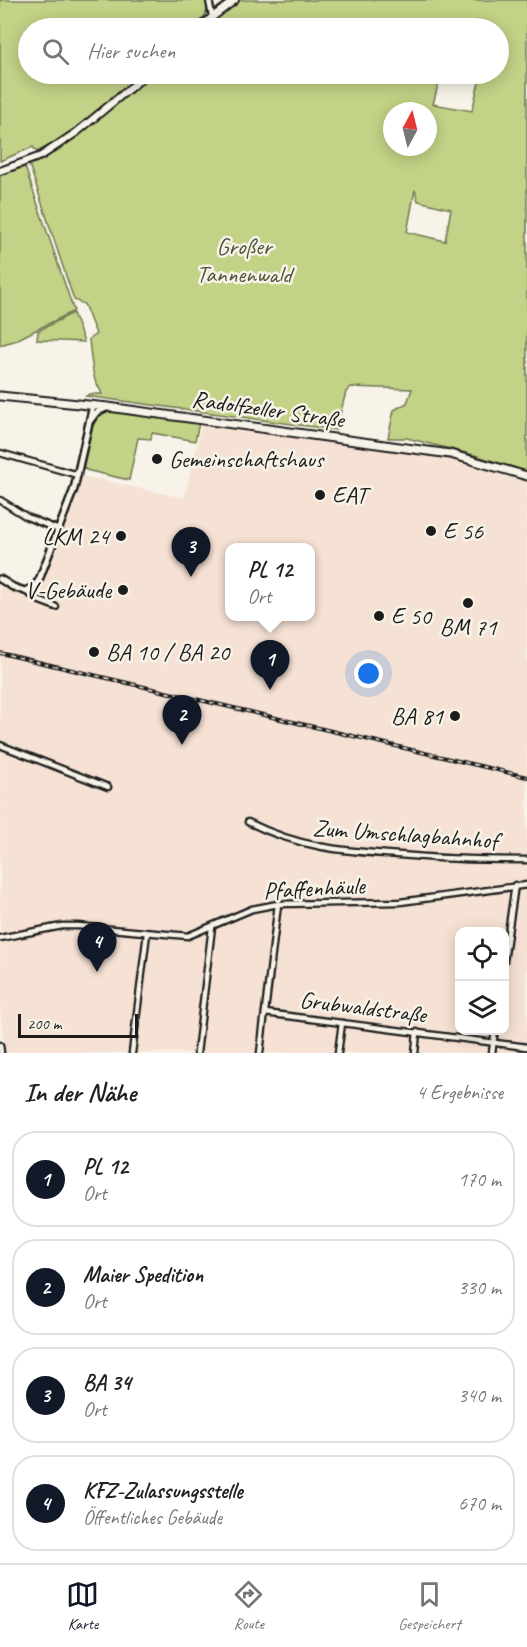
<!DOCTYPE html>
<html lang="de">
<head>
<meta charset="utf-8">
<style>
	:root { --surface:#fff; --page:#f6f6f6; --text:#222; --muted:#767676; --line:#e0e0e0; --accent:#111827 }
	body { margin:0; font-family:Caveat,sans-serif; background:var(--page); color:var(--text) }
	.controls { position:absolute; right:18px; bottom:18px; display:grid; overflow:hidden; border-radius:12px; box-shadow:0 3px 15px #0003 }
	.controls button { width:54px; height:54px; display:grid; place-items:center; padding:0; border:0; border-bottom:2px solid var(--line); background:var(--surface); color:var(--text); font:30px sans-serif }
	.compass { position:absolute; left:383px; top:102px; width:54px; height:54px; border-radius:50%; background:var(--surface); box-shadow:0 3px 15px #0003; rotate:7deg }
	.scale { position:absolute; left:18px; bottom:15px; width:120px; box-sizing:border-box; padding-left:6px; border:3px solid #1c1c1c; border-top:0; font-size:16px; line-height:21px; white-space:nowrap; color:#1c1c1c; -webkit-text-stroke:4px #f7f3e8; paint-order:stroke }
	.you { position:absolute; left:369px; top:674px; width:21px; height:21px; margin:-15px; border:4px solid #fff; border-radius:50%; background:#1a73e8; box-shadow:0 0 0 9px #1a73e833 }
	.badge { display:grid; place-items:center; width:39px; height:39px; border-radius:50%; background:var(--accent); color:#fff; font-size:20px; font-weight:700 }
	.pin { position:absolute; translate:-50% -50px; filter:drop-shadow(0 2px 3px #0008) }
	.pin::after { content:''; position:absolute; top:32px; width:21px; height:18px; background:inherit; clip-path:polygon(0 0,100% 0,50% 100%) }
	.popup { position:absolute; left:225px; top:543px; width:90px; height:78px; box-sizing:border-box; display:grid; place-content:center; border-radius:12px; background:var(--surface); filter:drop-shadow(0 2px 4px #0005); font-size:20px; white-space:nowrap; color:var(--muted) }
	.popup b { font-size:22px; color:var(--text) }
	.popup::after { content:''; position:absolute; left:50%; top:100%; margin-left:-12px; border:12px solid transparent; border-top-color:var(--surface) }
	.list { margin:0; padding:0; list-style:none }
	h2 { display:flex; justify-content:space-between; align-items:center; height:78px; margin:0; padding:0 24px; font-size:26px }
	h2 small { font-size:20px; font-weight:400; color:var(--muted) }
	.list li { display:grid; grid-template-columns:39px 1fr auto; gap:18px; align-items:center; box-sizing:border-box; height:96px; margin:0 12px 12px; padding:0 12px; border:2px solid var(--line); border-radius:24px }
	.list b { display:block; font-size:22px; white-space:nowrap }
	.list p { margin:0; font-size:20px; white-space:nowrap; color:var(--muted) }
	.list em { font-size:20px; font-style:normal; color:var(--muted) }
	.icon { flex:none; width:33px; height:33px; fill:none; stroke:currentColor; stroke-width:2; stroke-linecap:round; stroke-linejoin:round }
	.map { position:relative; flex:none; width:527px; height:1053px; overflow:hidden }
	.search { position:absolute; background:var(--surface); box-shadow:0 3px 15px #0003; left:18px; right:18px; top:18px; height:66px; display:flex; align-items:center; gap:15px; box-sizing:border-box; padding:0 21px; border-radius:33px; color:var(--muted); font-size:22px }
	.sheet { height:510px; background:var(--surface) }
	nav { display:flex; justify-content:space-around; align-items:center; box-sizing:border-box; height:84px; border-top:2px solid var(--line); background:var(--surface); font-size:16px; color:var(--muted) }
	nav a { display:grid; justify-items:center; gap:3px }
	nav .on { color:var(--accent) }
	.map>svg:first-child { display:block }
	.built { fill:#f6e2d4; fill-rule:evenodd }
	.green { fill:#c2d286; stroke:#6f7751; stroke-width:1.5; fill-rule:evenodd }
	.lines { fill:none; stroke-linecap:round; stroke-linejoin:round }
	.minor-casing { stroke:#1c1c1c; stroke-width:9 }
	.tertiary-casing { stroke:#1c1c1c; stroke-width:10 }
	.secondary-casing { stroke:#1c1c1c; stroke-width:10 }
	.primary-casing { stroke:#1c1c1c; stroke-width:11 }
	.minor { stroke:#f7f3e8; stroke-width:4.5 }
	.tertiary { stroke:#f7f3e8; stroke-width:5 }
	.secondary { stroke:#f7f3e8; stroke-width:6 }
	.primary { stroke:#f7f3e8; stroke-width:7 }
	.rail-casing { stroke:#1c1c1c; stroke-width:4 }
	.rail { stroke:#f7f3e8; stroke-width:1.5; stroke-dasharray:4.5; stroke-linecap:butt }
	.poi-dot { fill:#1c1c1c; stroke:#f7f3e8; stroke-width:2 }
	.labels { text-anchor:middle; dominant-baseline:central; stroke-width:5; stroke-linejoin:round; paint-order:stroke }
	.park-label { font-size:24px; fill:#4e533c; stroke:#f7f3e8 }
	.street-label { font-size:24px; fill:#1c1c1c; stroke:#f7f3e8 }
	.poi-label { font-size:24px; fill:#1c1c1c; stroke:#f7f3e8; text-anchor:start }
</style>
</head>
<body>
<div class="map">
<svg width="527" height="1053" viewBox="0 0 527 1053">
	<rect width="100%" height="100%" fill="#f7f3e8"/>
	<filter id="ink" filterUnits="userSpaceOnUse"><feTurbulence type="fractalNoise" baseFrequency=".0167" numOctaves="2"/><feDisplacementMap in="SourceGraphic" scale="12" xChannelSelector="R" yChannelSelector="G"/><feConvolveMatrix kernelMatrix="1 2 1 2 8 2 1 2 1" color-interpolation-filters="sRGB"/></filter>
	<g filter="url(#ink)">
		<path class="built" d="M 203,420 L 450,454 L 527,476 L 527,1053 L 5,1053 L 0,1011 L 0,579 L 18,590 L 34,587 L 78,475 L 184,498 ZM 230,548 L 310,548 L 310,616 L 230,616 ZM 460,932 L 504,932 L 504,1030 L 460,1030 Z"/>
		<g class="green">
			<path d="M 0,0 L 207,0 C 209,15 203,19 192,28 L 28,28 L 28,74 L 143,74 L 116,98 L 114,95 L 110,98 L 112,102 L 63,138 L 37,152 L 33,147 L 0,161 Z"/>
			<path d="M 239,0 L 527,0 L 527,472 L 478,456 L 407,438 L 388,438 L 394,410 L 407,403 L 412,389 L 350,387 L 346,392 L 336,430 L 86,396 L 90,394 L 102,394 C 100,388 97,385 95,380 C 92,370 90,350 89,339 L 96,334 L 84,304 L 74,300 L 29,164 L 65,144 L 151,74 L 441,74 L 433,104 L 472,111 L 480,78 L 456,74 L 498,74 L 498,28 L 214,28 L 212,20 ZM 392,111 L 428,111 L 428,147 L 392,147 ZM 415,190 L 418,201 L 451,209 L 445,241 L 407,232 Z"/>
			<path d="M 25,167 L 74,311 L 14,341 L 0,345 L 0,175 Z"/>
			<path d="M 73,313 L 84,342 L 37,340 L 38,331 Z"/>
			<path d="M 115,411 L 199,423 L 195,441 L 152,433 L 151,439 L 138,438 L 129,480 L 86,470 L 83,466 C 86,453 91,421 101,414 C 105,411 110,411 115,411 Z"/>
		</g>
		<g class="lines">
			<g class="minor-casing">
				<g id="minor">
					<path d="M 209,0 L 212,16"/>
					<path d="M 0,453 L 78,475"/>
					<path d="M 0,500 L 27,517 L 59,530"/>
					<path d="M 25,591 L 40,601 L 56,607"/>
					<path d="M 0,745 L 108,787"/>
					<path d="M 248,822 C 300,848 342,851 399,855 C 442,859 484,860 527,860"/>
					<path d="M 0,938 L 62,926 L 78,926 L 188,936 L 252,909 L 278,904 L 400,902 L 527,885"/>
					<path d="M 504,961 L 515,885"/>
					<path d="M 265,1013 L 527,1047"/>
					<path d="M 0,1045 L 1,1053"/>
					<path d="M 132,1053 L 147,933"/>
					<path d="M 197,1053 L 212,927"/>
					<path d="M 260,1053 L 278,904"/>
					<path d="M 338,1053 L 342,1023"/>
					<path d="M 415,1053 L 417,1032"/>
					<path d="M 492,1053 L 495,1030"/>
				</g>
			</g>
			<g class="tertiary-casing">
				<g id="tertiary">
					<path d="M 90,421 L 96,413 L 106,408"/>
					<path d="M 0,579 L 13,587 L 25,591 L 34,587 L 39,580 L 74,489 L 93,405"/>
				</g>
			</g>
			<g class="secondary-casing">
				<g id="secondary">
					<path d="M 198,28 L 235,0"/>
					<path d="M 0,171 L 41,156 L 77,132 L 147,74"/>
				</g>
			</g>
			<g class="primary-casing">
				<path id="primary" d="M 0,396 L 108,407 L 450,454 L 527,476"/>
			</g>
			<use href="#minor" class="minor"/>
			<use href="#tertiary" class="tertiary"/>
			<use href="#secondary" class="secondary"/>
			<use href="#primary" class="primary"/>
			<g class="rail-casing">
				<path id="rail" d="M 0,653 L 527,777"/>
			</g>
			<use href="#rail" class="rail"/>
		</g>
	</g>
	<g class="poi-dot">
		<circle cx="157" cy="459" r="6"/>
		<circle cx="320" cy="495" r="6"/>
		<circle cx="431" cy="531" r="6"/>
		<circle cx="121" cy="536" r="6"/>
		<circle cx="123" cy="590" r="6"/>
		<circle cx="468" cy="603" r="6"/>
		<circle cx="379" cy="616" r="6"/>
		<circle cx="94" cy="652" r="6"/>
		<circle cx="455" cy="716" r="6"/>
	</g>
	<g class="labels">
		<g class="park-label">
			<text x="244" y="246">Großer<tspan x="244" dy="28">Tannenwald</tspan></text>
		</g>
		<g class="street-label">
			<text transform="translate(268 409) rotate(8)">Radolfzeller Straße</text>
			<text transform="translate(405 834) rotate(4)">Zum Umschlagbahnhof</text>
			<text transform="translate(314 888) rotate(-3)">Pfaffenhäule</text>
			<text transform="translate(363 1007) rotate(7)">Grubwaldstraße</text>
		</g>
		<g class="poi-label">
			<text x="169" y="459">Gemeinschaftshaus</text>
			<text x="332" y="495">EAT</text>
			<text x="443" y="531">E 56</text>
			<text x="109" y="536" text-anchor="end">LKM 24</text>
			<text x="111" y="590" text-anchor="end">V-Gebäude</text>
			<text x="391" y="616">E 50</text>
			<text x="468" y="627" text-anchor="middle">BM 71</text>
			<text x="106" y="652">BA 10 / BA 20</text>
			<text x="443" y="716" text-anchor="end">BA 81</text>
		</g>
	</g>
</svg>
<div class="controls">
<button><svg class="icon" aria-label="locate" viewBox="0 0 24 24"><circle cx="12" cy="12" r="6"/><path d="M12 2v4M12 18v4M2 12h4M18 12h4"/></svg></button>
<button><svg class="icon" aria-label="layers" viewBox="0 0 24 24"><path d="M12 4l9 5-9 5-9-5zM3 14l9 5 9-5"/></svg></button>
</div>
<svg class="compass" viewBox="-18 -18 36 36"><path d="M0-13l5 13h-10z" fill="#e53935"/><path d="M0 13l5-13h-10z" fill="#767676"/></svg>
<div class="scale">200 m</div>
<div class="you"></div>
<div class="pin badge" style="left:270px;top:690px">1</div>
<div class="popup"><b>PL 12</b>Ort</div>
<div class="pin badge" style="left:182px;top:745px">2</div>
<div class="pin badge" style="left:191px;top:577px">3</div>
<div class="pin badge" style="left:97px;top:972px">4</div>
<div class="search"><svg class="icon" aria-label="search" viewBox="0 0 24 24"><circle cx="10" cy="10" r="6"/><path d="M15 15l6 6"/></svg>Hier suchen</div>
</div>
<section class="sheet">
<h2>In der Nähe<small>4 Ergebnisse</small></h2>
<ul class="list">
<li><span class="badge">1</span><div><b>PL 12</b><p>Ort</p></div><em>170 m</em></li>
<li><span class="badge">2</span><div><b>Maier Spedition</b><p>Ort</p></div><em>330 m</em></li>
<li><span class="badge">3</span><div><b>BA 34</b><p>Ort</p></div><em>340 m</em></li>
<li><span class="badge">4</span><div><b>KFZ-Zulassungsstelle</b><p>Öffentliches Gebäude</p></div><em>670 m</em></li>
</ul>
</section>
<nav>
<a class="on"><svg class="icon" aria-label="map" viewBox="0 0 24 24"><path d="M3 6l6-2 6 2 6-2v14l-6 2-6-2-6 2zM9 4v14M15 6v14"/></svg>Karte</a>
<a><svg class="icon" aria-label="directions" viewBox="0 0 24 24"><path d="M12 3l9 9-9 9-9-9zM9 14v-3h6M13 9l2 2-2 2"/></svg>Route</a>
<a><svg class="icon" aria-label="saved" viewBox="0 0 24 24"><path d="M7 4h10v16l-5-4-5 4z"/></svg>Gespeichert</a>
</nav>
</body>
</html>
